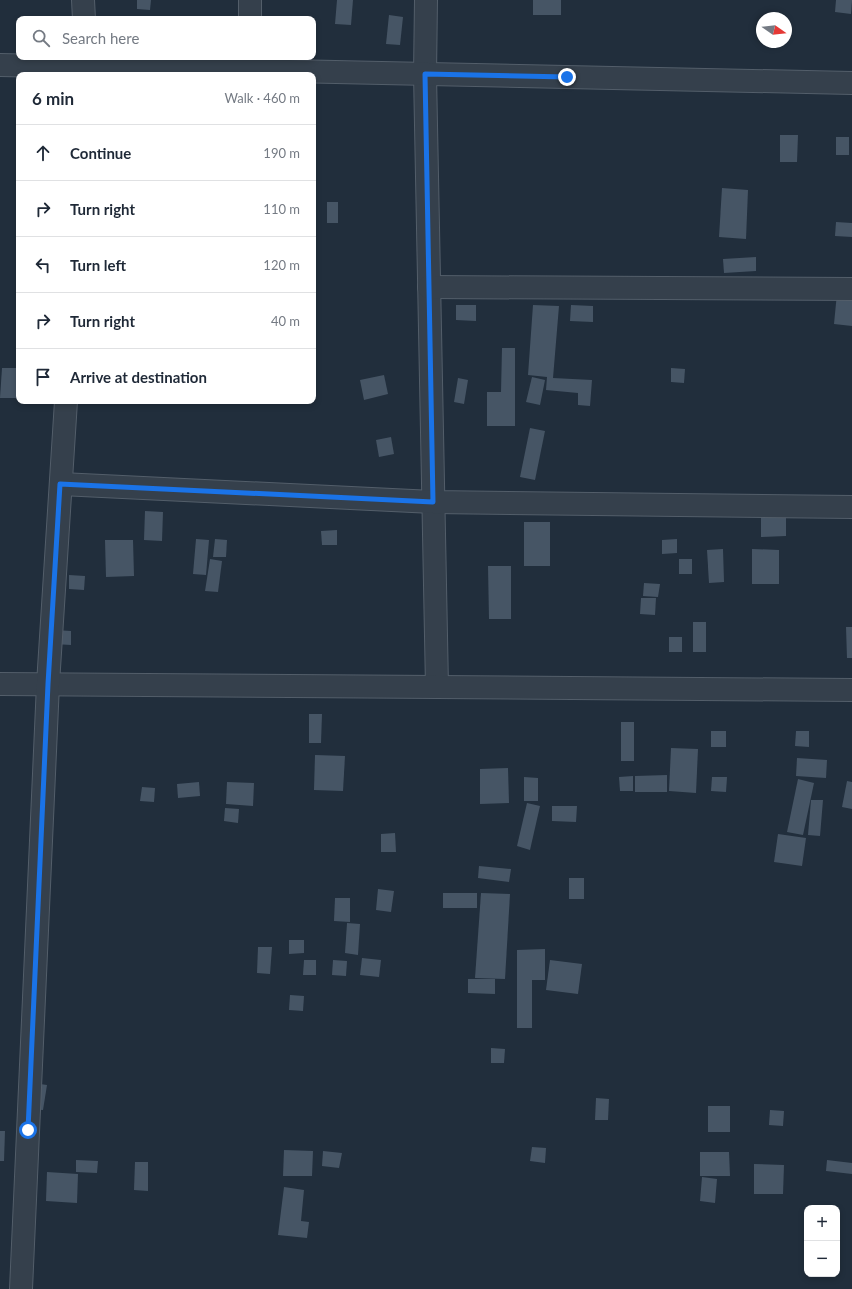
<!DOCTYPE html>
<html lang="en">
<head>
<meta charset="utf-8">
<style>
	:root { --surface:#fff; --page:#f6f6f7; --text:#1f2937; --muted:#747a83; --line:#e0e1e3 }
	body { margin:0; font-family:Lato,sans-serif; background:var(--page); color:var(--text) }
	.controls { position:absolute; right:12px; bottom:12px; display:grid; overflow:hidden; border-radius:8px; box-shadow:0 2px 6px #0003 }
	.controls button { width:36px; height:36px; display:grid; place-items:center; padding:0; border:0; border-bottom:1px solid var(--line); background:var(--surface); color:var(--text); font:20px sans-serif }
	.compass { position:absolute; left:756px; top:12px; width:36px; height:36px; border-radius:50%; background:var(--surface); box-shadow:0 2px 6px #0003; rotate:104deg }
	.stop { position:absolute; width:12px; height:12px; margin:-9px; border:3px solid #1a73e8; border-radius:50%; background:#fff }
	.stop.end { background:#1a73e8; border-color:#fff; box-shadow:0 1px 4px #0008 }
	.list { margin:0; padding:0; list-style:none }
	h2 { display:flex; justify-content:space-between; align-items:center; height:52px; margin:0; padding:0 16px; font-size:17px }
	h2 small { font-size:13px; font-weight:400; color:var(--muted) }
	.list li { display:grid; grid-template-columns:26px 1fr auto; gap:12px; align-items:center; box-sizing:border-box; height:56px; padding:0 16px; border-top:1px solid var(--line) }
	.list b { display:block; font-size:15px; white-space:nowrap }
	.list em { font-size:13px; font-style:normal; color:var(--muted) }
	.icon { flex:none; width:22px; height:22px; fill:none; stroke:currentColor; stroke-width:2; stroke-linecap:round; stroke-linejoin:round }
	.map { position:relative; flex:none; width:852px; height:1289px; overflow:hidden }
	.search { position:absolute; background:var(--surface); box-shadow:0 2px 6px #0003; left:16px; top:16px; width:300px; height:44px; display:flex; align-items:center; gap:10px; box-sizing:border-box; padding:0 14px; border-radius:8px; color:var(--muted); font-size:15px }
	.panel { position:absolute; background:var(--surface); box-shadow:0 2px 6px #0003; left:16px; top:72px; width:300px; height:332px; border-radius:8px }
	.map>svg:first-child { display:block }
	.building { fill:#465565 }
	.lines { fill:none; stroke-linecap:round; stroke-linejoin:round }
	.minor-casing { stroke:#535e6a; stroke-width:24 }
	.minor { stroke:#35404c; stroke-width:22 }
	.route { stroke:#1a73e8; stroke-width:5 }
</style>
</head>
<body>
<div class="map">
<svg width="852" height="1289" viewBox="0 0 852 1289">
	<rect width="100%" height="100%" fill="#212e3c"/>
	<g class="building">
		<path d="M 137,0 L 151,0 L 150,10 L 137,9 Z"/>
		<path d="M 337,0 L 353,0 L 351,25 L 335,24 Z"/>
		<rect x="533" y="0" width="28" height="15"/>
		<path d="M 836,0 L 852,0 L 851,14 L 835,12 Z"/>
		<path d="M 389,15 L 403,17 L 400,45 L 386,44 Z"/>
		<path d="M 780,135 L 798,135 L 797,162 L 780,162 Z"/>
		<rect x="836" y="137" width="13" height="18"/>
		<path d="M 722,188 L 748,190 L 746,239 L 719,237 Z"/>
		<rect x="327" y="202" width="11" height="21"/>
		<path d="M 836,222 L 852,223 L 852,237 L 835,236 Z"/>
		<path d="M 756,257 L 756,271 L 724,273 L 723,259 Z"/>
		<path d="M 837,293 L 852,294 L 852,326 L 834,324 Z"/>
		<path d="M 456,305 L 476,305 L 476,321 L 456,320 Z"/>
		<path d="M 533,305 L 559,306 L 553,378 L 592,380 L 590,406 L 578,405 L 578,393 L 546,390 L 547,377 L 528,375 Z"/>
		<path d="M 571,305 L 593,306 L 593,322 L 570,321 Z"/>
		<path d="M 502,348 L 515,348 L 515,426 L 487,426 L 487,392 L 501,392 Z"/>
		<path d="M 2,368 L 19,368 L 19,398 L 0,398 Z"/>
		<path d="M 671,368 L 685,369 L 684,383 L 671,382 Z"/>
		<path d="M 384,375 L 388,394 L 364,400 L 360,380 Z"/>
		<path d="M 532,377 L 545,380 L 540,405 L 526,402 Z"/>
		<path d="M 458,378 L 468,380 L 464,404 L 454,402 Z"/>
		<path d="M 530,428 L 545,431 L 535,480 L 520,477 Z"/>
		<path d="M 391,437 L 394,454 L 379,457 L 376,440 Z"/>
		<path d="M 761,509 L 786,509 L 786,536 L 761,537 Z"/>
		<path d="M 145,511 L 163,512 L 162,541 L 144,540 Z"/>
		<rect x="524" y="522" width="26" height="44"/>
		<path d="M 337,530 L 337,545 L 322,545 L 321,531 Z"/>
		<path d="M 196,539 L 209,540 L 206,575 L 193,574 Z"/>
		<path d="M 215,539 L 227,540 L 226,557 L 213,557 Z"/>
		<path d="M 677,539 L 677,553 L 662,554 L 662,540 Z"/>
		<path d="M 105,540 L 133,540 L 134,576 L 106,577 Z"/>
		<path d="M 723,549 L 724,582 L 709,583 L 707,550 Z"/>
		<path d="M 752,549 L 779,550 L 779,584 L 752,584 Z"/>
		<path d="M 210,559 L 222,561 L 218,592 L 205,591 Z"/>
		<rect x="679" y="559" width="13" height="15"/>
		<path d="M 488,566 L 511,566 L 511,619 L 489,619 Z"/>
		<path d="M 69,575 L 85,576 L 84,590 L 69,589 Z"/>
		<path d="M 644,583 L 660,584 L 658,597 L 643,596 Z"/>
		<path d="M 641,598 L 656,598 L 655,615 L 640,614 Z"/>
		<rect x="693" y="622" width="13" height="30"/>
		<path d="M 846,627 L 852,627 L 852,658 L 847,658 Z"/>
		<path d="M 55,630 L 71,631 L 71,645 L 54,644 Z"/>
		<rect x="669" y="637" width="13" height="15"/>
		<path d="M 309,714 L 322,714 L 321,743 L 309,743 Z"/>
		<rect x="621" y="722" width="13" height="39"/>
		<rect x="711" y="731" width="15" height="16"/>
		<path d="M 796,731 L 809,731 L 809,747 L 795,746 Z"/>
		<path d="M 671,748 L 698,749 L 696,793 L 669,791 Z"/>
		<path d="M 315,755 L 345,756 L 343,791 L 314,790 Z"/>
		<path d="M 797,758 L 827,760 L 826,778 L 796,776 Z"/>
		<path d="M 508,768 L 509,803 L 480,804 L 480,769 Z"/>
		<path d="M 667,775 L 667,792 L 635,792 L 635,776 Z"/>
		<path d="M 633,776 L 633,791 L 620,791 L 619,777 Z"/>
		<path d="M 524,777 L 538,778 L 538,801 L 524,801 Z"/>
		<path d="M 712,777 L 727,777 L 726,792 L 711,791 Z"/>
		<path d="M 798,779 L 814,783 L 803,835 L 787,832 Z"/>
		<path d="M 847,781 L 852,782 L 852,809 L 842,807 Z"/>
		<path d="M 199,782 L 200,796 L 178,798 L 177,784 Z"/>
		<path d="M 227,782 L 254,783 L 253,806 L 226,804 Z"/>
		<path d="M 142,787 L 155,788 L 154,802 L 140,801 Z"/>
		<path d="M 811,800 L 823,800 L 820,836 L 808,835 Z"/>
		<path d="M 527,803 L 540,806 L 530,850 L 517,846 Z"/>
		<path d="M 552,806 L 577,806 L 576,822 L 552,821 Z"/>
		<path d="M 225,808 L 239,809 L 238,823 L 224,821 Z"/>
		<path d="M 395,833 L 396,852 L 381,852 L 381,834 Z"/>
		<path d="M 778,834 L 806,838 L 802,866 L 774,862 Z"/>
		<path d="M 479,866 L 511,869 L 509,882 L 478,878 Z"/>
		<rect x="569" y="878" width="15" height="21"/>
		<path d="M 378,889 L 394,891 L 391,912 L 376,910 Z"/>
		<rect x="443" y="893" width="34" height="15"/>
		<path d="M 481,893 L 510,894 L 505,979 L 475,978 Z"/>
		<path d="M 335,898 L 350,898 L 350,922 L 334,921 Z"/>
		<path d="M 347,923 L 360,924 L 358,955 L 345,953 Z"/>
		<path d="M 289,940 L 304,940 L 304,953 L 289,954 Z"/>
		<path d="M 258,947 L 272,947 L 270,974 L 257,973 Z"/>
		<path d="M 545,949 L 545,980 L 532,980 L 532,1028 L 517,1028 L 517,950 Z"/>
		<path d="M 362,958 L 381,960 L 379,977 L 360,975 Z"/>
		<path d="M 304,960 L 316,960 L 316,975 L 303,975 Z"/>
		<path d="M 333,960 L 347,961 L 346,976 L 332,975 Z"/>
		<path d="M 550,960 L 582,964 L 578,994 L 546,990 Z"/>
		<path d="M 468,979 L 495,979 L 495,994 L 468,993 Z"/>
		<path d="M 290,995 L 304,996 L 303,1011 L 289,1010 Z"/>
		<path d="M 491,1048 L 505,1049 L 504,1063 L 491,1063 Z"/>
		<path d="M 33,1083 L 47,1085 L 43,1110 L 29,1109 Z"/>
		<path d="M 596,1098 L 609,1099 L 608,1120 L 595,1120 Z"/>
		<rect x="708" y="1106" width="22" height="26"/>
		<path d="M 770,1110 L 784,1111 L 783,1126 L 769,1125 Z"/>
		<path d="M 0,1131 L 5,1131 L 4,1161 L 0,1161 Z"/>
		<path d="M 532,1147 L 546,1148 L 545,1163 L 530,1161 Z"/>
		<path d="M 284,1150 L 313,1151 L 312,1176 L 283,1176 Z"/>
		<path d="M 323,1151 L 342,1153 L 339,1168 L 322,1166 Z"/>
		<path d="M 700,1152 L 729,1152 L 730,1176 L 700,1176 Z"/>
		<path d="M 76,1160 L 98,1161 L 97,1173 L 76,1172 Z"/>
		<path d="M 827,1160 L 852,1163 L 852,1174 L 826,1171 Z"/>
		<path d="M 135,1162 L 148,1162 L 148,1191 L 134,1190 Z"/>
		<path d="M 754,1164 L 784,1165 L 783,1194 L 754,1194 Z"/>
		<path d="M 47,1172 L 78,1174 L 77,1203 L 46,1201 Z"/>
		<path d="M 702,1177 L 717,1179 L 715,1203 L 700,1201 Z"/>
		<path d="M 284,1187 L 304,1190 L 301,1221 L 309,1222 L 307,1238 L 278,1235 Z"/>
	</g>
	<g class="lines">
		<g class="minor-casing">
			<g id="minor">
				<path d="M 83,0 L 84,19"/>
				<path d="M 250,0 L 250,19"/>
				<path d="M 426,0 L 425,74 L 437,687"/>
				<path d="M 0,65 L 852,83"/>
				<path d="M 429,287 L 852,289"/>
				<path d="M 61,484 L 433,502 L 852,507"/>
				<path d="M 0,684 L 852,690"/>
				<path d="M 21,1289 L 48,684 L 66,401"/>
			</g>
		</g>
		<use href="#minor" class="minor"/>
	</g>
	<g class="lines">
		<path class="route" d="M 28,1130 L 48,684 L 60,484 L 433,502 L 425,74 L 567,77"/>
	</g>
</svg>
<div class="controls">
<button>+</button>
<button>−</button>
</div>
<svg class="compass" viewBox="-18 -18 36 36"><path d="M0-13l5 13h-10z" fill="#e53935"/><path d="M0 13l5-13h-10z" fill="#747a83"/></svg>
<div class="stop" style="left:28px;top:1130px"></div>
<div class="stop end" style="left:567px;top:77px"></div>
<div class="search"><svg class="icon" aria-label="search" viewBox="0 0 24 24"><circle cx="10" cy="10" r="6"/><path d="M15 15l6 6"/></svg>Search here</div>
<section class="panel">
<h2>6 min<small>Walk · 460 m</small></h2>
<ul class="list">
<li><svg class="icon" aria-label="ahead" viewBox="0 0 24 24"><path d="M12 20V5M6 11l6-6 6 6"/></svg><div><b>Continue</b></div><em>190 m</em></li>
<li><svg class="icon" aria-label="right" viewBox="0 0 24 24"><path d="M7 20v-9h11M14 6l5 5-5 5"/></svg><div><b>Turn right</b></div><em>110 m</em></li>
<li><svg class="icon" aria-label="left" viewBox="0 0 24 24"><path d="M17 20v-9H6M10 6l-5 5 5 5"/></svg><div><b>Turn left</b></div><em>120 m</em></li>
<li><svg class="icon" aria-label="right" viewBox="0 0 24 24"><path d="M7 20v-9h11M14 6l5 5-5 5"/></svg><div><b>Turn right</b></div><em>40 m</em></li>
<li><svg class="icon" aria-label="arrive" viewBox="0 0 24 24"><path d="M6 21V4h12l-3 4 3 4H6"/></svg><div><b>Arrive at destination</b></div></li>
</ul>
</section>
</div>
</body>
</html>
